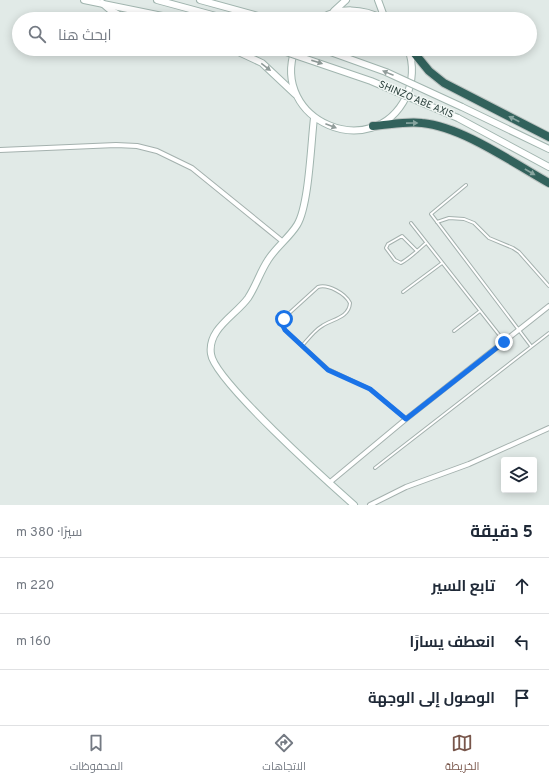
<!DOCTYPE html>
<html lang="ar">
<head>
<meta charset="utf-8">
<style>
	:root { --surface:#fff; --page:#f6f6f7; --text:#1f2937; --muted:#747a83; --line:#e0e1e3; --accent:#78564b }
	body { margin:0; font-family:Overpass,Cairo,sans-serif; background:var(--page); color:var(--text); direction:rtl }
	.controls { position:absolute; right:12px; bottom:12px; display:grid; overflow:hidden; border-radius:4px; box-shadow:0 2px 10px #0003 }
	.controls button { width:36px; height:36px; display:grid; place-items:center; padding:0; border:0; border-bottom:1px solid var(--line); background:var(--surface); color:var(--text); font:20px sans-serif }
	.stop { position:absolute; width:12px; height:12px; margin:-9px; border:3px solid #1a73e8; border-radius:50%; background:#fff }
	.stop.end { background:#1a73e8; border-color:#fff; box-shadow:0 1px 4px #0008 }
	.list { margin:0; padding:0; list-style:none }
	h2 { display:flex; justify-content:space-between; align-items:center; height:52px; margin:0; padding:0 16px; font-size:17px }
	h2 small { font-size:13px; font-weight:400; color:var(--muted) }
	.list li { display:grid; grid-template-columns:26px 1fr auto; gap:12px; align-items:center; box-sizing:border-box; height:56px; padding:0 16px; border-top:1px solid var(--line) }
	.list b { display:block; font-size:15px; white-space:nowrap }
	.list em { font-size:13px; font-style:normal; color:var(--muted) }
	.icon { flex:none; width:22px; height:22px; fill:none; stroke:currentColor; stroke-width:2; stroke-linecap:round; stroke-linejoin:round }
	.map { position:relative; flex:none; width:549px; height:505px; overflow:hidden; direction:ltr }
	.search { position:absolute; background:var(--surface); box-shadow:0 2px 10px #0003; left:12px; right:12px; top:12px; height:44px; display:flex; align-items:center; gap:10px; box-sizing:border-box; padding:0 14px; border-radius:22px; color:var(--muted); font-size:15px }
	.sheet { height:220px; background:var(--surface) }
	nav { display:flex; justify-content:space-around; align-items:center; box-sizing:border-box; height:56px; border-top:1px solid var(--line); background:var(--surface); font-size:11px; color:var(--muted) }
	nav a { display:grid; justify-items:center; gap:2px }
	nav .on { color:var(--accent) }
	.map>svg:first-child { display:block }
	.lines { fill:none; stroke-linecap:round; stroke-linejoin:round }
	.lane-casing { stroke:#a4b1ae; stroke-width:4 }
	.street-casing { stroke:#a4b1ae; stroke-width:6 }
	.secondary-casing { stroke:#a1b5af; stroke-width:8 }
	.highway-casing { stroke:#bdc4c2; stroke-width:10 }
	.lane { stroke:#fff; stroke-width:2 }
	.street { stroke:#fff; stroke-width:4 }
	.secondary { stroke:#fff; stroke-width:6 }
	.highway { stroke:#32625c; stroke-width:8 }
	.secondary-bridge-casing { stroke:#a1b5af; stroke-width:8; stroke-linecap:butt }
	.secondary-bridge { stroke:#fff; stroke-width:6 }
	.oneway { fill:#919c9a }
	.oneway2 { fill:#88a5a0 }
	.route { stroke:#1a73e8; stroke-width:5 }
	.labels { text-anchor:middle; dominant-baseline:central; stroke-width:3; stroke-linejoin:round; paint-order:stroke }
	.street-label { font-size:10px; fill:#233935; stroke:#f1f7f4 }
</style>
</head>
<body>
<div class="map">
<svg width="549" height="505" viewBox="0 0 549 505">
	<rect width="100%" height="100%" fill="#e1eae7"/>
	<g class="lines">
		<g class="lane-casing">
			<g id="lane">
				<path d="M 466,185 L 431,214 L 531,346"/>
				<path d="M 437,222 L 449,218 L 464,219 L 474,223 L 489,238 L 513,248 L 519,252 L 549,286"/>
				<path d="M 411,223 L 504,341"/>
				<path d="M 417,251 L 402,236 L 388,244 L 386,248 L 395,260 L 401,263 C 410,258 418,250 426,243"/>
				<path d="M 403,292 L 442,263"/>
				<path d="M 454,331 L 480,311"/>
				<path d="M 302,346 C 308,339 315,330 322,326 C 332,319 349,318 350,303 C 345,293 328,284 318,287 L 285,317 C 282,321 282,326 285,330 L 328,369 L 370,389 L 406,419"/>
				<path d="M 375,468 L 549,333"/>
			</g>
		</g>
		<g class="street-casing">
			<g id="street">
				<path d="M 0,150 L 116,145 L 137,146 L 157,151 L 192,168 L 282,241"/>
				<path d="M 329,483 L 406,419 L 549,306"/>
				<path d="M 370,505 L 406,487 L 469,464 L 549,428"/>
			</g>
		</g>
		<g class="secondary-casing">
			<g id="secondary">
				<path d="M 84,0 L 177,19"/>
				<path d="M 157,0 L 227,19"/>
				<path d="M 200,0 L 269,19"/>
				<path d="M 378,0 L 385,19"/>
				<path d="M 102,3 L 109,9 L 126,19"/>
				<path d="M 334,11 L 346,0"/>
				<path d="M 320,19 C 339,7 363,8 383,19"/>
				<path d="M 232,49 L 262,63 L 295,94"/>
				<path d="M 295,49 C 270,121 373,164 406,97 C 413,82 414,64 408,49"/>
				<path d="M 462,107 L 549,149"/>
				<path d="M 314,118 C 311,142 309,206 297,225 C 289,238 276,247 268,260 C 260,272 256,286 248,298 C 236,315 207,329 211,354 C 214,380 328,482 354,505"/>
				<path d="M 458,118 L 549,167"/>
			</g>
		</g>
		<g class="highway-casing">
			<g id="highway">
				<path d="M 411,49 L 429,71 L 444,83 L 549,137"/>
				<path d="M 373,126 C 389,125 406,121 422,123 C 463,127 513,163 549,183"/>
			</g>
		</g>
		<use href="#lane" class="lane"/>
		<use href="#street" class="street"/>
		<use href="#secondary" class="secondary"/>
		<use href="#highway" class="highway"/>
		<g class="secondary-bridge-casing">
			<g id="secondary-bridge">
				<path d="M 322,49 L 386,72 L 462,107"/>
				<path d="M 280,50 L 371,81 L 458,118"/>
			</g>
		</g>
		<use href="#secondary-bridge" class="secondary-bridge"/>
	</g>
	<defs><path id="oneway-solid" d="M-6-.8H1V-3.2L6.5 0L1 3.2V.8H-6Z"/></defs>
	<g class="oneway">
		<use href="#oneway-solid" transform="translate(317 62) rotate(18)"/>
		<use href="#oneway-solid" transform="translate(266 67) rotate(38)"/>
		<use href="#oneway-solid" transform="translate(388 73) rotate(-158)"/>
		<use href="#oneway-solid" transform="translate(331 126) rotate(21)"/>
	</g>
	<g class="oneway2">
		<use href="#oneway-solid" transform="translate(514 119) rotate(-153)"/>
		<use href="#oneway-solid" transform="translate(412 123) rotate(-1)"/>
		<use href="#oneway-solid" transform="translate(530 172) rotate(30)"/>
	</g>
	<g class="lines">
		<path class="route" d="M 284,319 L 283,326 L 285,330 L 328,370 L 370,389 L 406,419 L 504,342"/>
	</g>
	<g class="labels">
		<g class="street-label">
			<text transform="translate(416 100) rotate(23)">SHINZO ABE AXIS</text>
		</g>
	</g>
</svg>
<div class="controls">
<button><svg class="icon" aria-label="layers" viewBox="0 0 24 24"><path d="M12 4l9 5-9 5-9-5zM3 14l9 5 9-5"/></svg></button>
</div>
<div class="stop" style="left:284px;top:319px"></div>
<div class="stop end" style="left:504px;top:342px"></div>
<div class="search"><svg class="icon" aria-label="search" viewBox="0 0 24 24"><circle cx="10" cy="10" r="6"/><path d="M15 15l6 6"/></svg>ابحث هنا</div>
</div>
<section class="sheet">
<h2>5 دقيقة<small>سيرًا · 380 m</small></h2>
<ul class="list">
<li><svg class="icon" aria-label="ahead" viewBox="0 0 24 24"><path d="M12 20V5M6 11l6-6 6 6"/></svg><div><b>تابع السير</b></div><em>220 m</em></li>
<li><svg class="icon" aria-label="left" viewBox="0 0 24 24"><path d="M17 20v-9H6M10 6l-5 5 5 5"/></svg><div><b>انعطف يسارًا</b></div><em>160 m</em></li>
<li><svg class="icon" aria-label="arrive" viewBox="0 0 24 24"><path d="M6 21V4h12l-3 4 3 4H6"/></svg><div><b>الوصول إلى الوجهة</b></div></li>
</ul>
</section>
<nav>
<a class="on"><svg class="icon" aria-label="map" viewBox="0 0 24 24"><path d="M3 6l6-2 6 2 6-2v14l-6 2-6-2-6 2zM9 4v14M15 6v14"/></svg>الخريطة</a>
<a><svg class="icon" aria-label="directions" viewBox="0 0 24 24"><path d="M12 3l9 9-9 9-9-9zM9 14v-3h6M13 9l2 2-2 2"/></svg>الاتجاهات</a>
<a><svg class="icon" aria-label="saved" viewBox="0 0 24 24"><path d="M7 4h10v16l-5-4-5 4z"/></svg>المحفوظات</a>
</nav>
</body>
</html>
